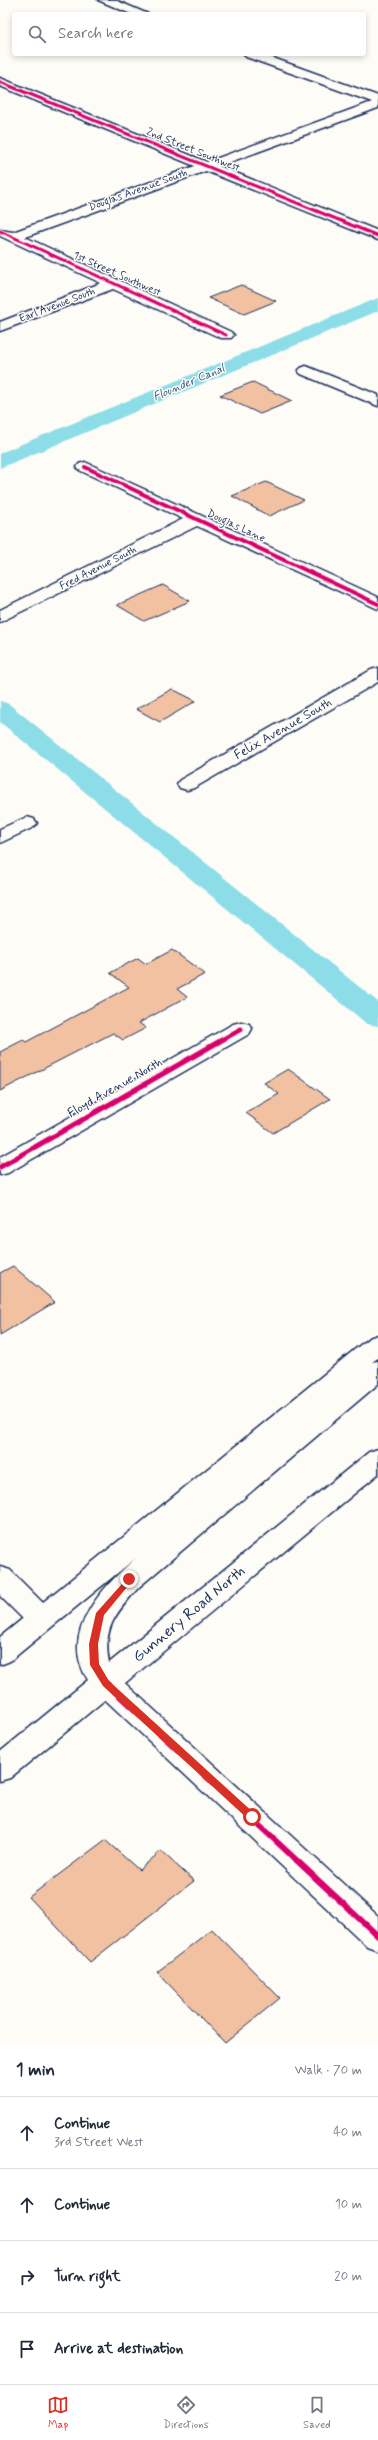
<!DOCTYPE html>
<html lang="en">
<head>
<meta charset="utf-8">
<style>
	:root { --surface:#fff; --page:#f2f2f3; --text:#1f2937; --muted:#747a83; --line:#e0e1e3; --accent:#d93025 }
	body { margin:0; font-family:Mynerve,sans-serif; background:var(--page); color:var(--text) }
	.stop { position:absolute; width:12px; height:12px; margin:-9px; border:3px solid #d93025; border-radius:50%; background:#fff }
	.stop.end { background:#d93025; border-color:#fff; box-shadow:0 1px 4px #0008 }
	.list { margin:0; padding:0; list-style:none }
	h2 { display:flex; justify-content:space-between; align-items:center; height:52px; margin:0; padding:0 16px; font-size:17px }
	h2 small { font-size:13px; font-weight:400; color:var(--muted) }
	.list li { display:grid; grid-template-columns:26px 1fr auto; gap:12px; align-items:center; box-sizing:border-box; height:72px; padding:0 16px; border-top:1px solid var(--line) }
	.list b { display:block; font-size:15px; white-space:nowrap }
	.list p { margin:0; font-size:13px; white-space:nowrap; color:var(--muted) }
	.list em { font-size:13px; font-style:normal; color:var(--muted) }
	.icon { flex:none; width:22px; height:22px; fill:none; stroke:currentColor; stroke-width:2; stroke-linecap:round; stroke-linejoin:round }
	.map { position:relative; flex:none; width:378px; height:2044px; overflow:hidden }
	.search { position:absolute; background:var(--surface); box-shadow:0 2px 6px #0003; left:12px; right:12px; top:12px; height:44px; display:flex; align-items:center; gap:10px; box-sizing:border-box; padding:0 14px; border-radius:4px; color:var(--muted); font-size:15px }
	.sheet { height:340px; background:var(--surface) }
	nav { display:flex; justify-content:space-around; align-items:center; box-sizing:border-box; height:56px; border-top:1px solid var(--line); background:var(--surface); font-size:11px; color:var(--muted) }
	nav a { display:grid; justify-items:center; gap:2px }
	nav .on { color:var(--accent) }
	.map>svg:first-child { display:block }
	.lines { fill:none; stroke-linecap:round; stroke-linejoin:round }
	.canal { fill:#8ddde8; fill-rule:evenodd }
	.building { fill:#f1c1a1; stroke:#1b2f5e }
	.street-casing { stroke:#1b2f5e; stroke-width:3 }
	.secondary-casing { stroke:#1b2f5e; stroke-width:3 }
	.street { fill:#fdfcf7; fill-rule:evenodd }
	.secondary { fill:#fdfcf7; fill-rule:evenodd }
	.cycleway-far3-casing { stroke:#fdfcf7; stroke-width:4.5 }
	.cycleway-far2-casing { stroke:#fdfcf7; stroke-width:6 }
	.cycleway-far1-casing { stroke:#fdfcf7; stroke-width:8 }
	.cycleway-casing { stroke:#fdfcf7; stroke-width:9 }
	.cycleway-far3 { stroke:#d6006c; stroke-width:3 }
	.cycleway-far2 { stroke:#d6006c; stroke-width:4 }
	.cycleway-far1 { stroke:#d6006c; stroke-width:5 }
	.cycleway { stroke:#d6006c; stroke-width:6 }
	.route { fill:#d93025 }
	.labels { text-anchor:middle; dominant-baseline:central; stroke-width:3; stroke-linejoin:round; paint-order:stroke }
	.far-street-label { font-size:11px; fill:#1b2f5e; stroke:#fdfcf7 }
	.far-water-label { font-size:12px; font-style:italic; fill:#385a80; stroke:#fdfcf7 }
	.street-label { font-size:13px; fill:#1b2f5e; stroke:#fdfcf7 }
	.near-street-label { font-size:16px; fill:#1b2f5e; stroke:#fdfcf7 }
</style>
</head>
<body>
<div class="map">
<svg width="378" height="2044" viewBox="0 0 378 2044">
	<rect width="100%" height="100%" fill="#fdfcf7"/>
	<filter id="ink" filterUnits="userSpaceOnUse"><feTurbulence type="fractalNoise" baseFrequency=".025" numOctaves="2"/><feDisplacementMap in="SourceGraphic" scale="8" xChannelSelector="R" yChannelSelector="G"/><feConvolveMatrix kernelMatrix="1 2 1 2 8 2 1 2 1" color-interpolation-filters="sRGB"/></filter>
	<g filter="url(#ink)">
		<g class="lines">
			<g class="canal">
				<path d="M 378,298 L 378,311 L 0,468 L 0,453 Z"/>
				<path d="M 0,701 L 9,704 L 378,1002 L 378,1026 L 367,1024 L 0,722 Z"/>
			</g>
		</g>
		<g class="building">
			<path d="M 241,285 L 276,301 L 244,314 L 208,298 Z"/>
			<path d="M 253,382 L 292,401 L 260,414 L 220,395 Z"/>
			<path d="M 266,482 L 304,500 L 269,516 L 232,496 Z"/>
			<path d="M 163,585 L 190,601 L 144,621 L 117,605 Z"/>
			<path d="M 172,689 L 196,701 L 160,722 L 136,709 Z"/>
			<path d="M 172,950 L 205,974 L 177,989 L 187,997 L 139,1023 L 146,1028 L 123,1040 L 113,1033 L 0,1091 L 0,1052 L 23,1040 L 26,1042 L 129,987 L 110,973 L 138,958 L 146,964 Z"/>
			<path d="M 288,1069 L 330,1099 L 273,1133 L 246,1113 L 279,1094 L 264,1083 Z"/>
			<path d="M 13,1266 L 55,1302 L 0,1335 L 0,1273 Z"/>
			<path d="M 105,1840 L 139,1870 L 161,1851 L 194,1881 L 90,1962 L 29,1897 Z"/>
			<path d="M 212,1929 L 280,1998 L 225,2043 L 157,1972 Z"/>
		</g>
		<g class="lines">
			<g class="street-casing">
				<g id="street">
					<path d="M 98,0 L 115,0 L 148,14 L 131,14 Z"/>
					<path d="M 244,54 L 262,54 L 378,96 L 378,108 L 219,166 L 378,231 L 378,240 L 206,171 L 25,237 L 231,332 L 234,335 L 231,338 L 221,338 L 113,289 L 0,331 L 0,322 L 101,283 L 0,236 L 0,230 L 13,232 L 195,166 L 0,86 L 0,78 L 207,162 L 372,102 L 246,57 Z"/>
					<path d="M 306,366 L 378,395 L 378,406 L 301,374 L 298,371 L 301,368 Z"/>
					<path d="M 85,462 L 378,597 L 378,609 L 197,526 L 0,622 L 0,610 L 183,519 L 79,470 L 77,467 L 79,464 Z"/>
					<path d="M 378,668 L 378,682 L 194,788 L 187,790 L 180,788 L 177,784 L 180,780 L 371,670 Z"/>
					<path d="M 27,817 L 34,819 L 37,823 L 34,827 L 0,843 L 0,829 Z"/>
					<path d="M 241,1022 L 249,1024 L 252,1029 L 249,1034 L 8,1173 L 0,1175 L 0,1157 L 233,1024 Z"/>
					<path d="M 0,1567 L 10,1570 L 51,1611 L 55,1619 L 51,1627 L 41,1630 L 31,1627 L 0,1596 Z"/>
					<path d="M 106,1671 L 116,1675 L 378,1916 L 378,1950 L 367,1946 L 96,1691 L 92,1683 L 96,1675 Z"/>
				</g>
			</g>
			<g class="secondary-casing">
				<path id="secondary" d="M 378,1335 L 378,1358 L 372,1362 L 378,1361 L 378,1384 L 139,1587 C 117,1612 102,1627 109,1663 L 369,1452 L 378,1449 L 378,1474 L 10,1778 L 0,1781 L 0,1752 L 88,1680 C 56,1631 107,1582 142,1553 L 10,1661 L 0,1665 L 0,1637 L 369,1338 Z"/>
			</g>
			<use href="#street" class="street"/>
			<use href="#secondary" class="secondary"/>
			<g class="cycleway-far3-casing">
				<g id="cycleway-far3">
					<path d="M 0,82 L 378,236"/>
					<path d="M 0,231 L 226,335"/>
				</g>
			</g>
			<g class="cycleway-far2-casing">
				<path id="cycleway-far2" d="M 85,467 L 378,604"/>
			</g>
			<g class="cycleway-far1-casing">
				<path id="cycleway-far1" d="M 0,1167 L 241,1029"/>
			</g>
			<g class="cycleway-casing">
				<path id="cycleway" d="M 106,1683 L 378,1936"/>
			</g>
			<use href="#cycleway-far3" class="cycleway-far3"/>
			<use href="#cycleway-far2" class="cycleway-far2"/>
			<use href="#cycleway-far1" class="cycleway-far1"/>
			<use href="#cycleway" class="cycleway"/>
		</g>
	</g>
	<path class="route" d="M 129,1576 L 132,1577 L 132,1581 L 104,1615 L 98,1644 L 99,1664 L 109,1681 L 255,1814 L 255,1819 L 248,1819 L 103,1686 L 90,1665 L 89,1644 L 96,1613 Z"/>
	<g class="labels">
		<g class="far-street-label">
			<text transform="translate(193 150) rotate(22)">2nd Street Southwest</text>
			<text transform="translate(138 190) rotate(-20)">Douglas Avenue South</text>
			<text transform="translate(117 274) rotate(24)">1st Street Southwest</text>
			<text transform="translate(57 305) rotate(-21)">Earl Avenue South</text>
			<text transform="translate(236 526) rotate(25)">Douglas Lane</text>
			<text transform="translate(98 568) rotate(-27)">Fred Avenue South</text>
		</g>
		<g class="far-water-label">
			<text transform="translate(189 383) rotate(-23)">Flounder Canal</text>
		</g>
		<g class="street-label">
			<text transform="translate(283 729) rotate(-30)">Felix Avenue South</text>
			<text transform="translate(115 1088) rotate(-30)">Floyd Avenue North</text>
		</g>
		<g class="near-street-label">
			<text transform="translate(189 1614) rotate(-40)">Gunnery Road North</text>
		</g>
	</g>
</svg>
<div class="stop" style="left:252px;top:1817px"></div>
<div class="stop end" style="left:129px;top:1579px"></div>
<div class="search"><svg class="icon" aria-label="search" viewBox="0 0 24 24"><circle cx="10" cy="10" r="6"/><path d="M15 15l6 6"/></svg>Search here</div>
</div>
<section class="sheet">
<h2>1 min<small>Walk · 70 m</small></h2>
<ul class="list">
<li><svg class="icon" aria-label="ahead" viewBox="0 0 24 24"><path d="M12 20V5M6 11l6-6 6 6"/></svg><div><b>Continue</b><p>3rd Street West</p></div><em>40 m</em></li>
<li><svg class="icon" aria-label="ahead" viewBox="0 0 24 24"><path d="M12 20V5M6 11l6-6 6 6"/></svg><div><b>Continue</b></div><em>10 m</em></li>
<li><svg class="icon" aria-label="right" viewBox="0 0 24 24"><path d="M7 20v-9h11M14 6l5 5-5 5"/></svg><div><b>Turn right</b></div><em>20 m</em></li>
<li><svg class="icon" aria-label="arrive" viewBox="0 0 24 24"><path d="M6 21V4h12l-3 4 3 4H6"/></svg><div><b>Arrive at destination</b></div></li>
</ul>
</section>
<nav>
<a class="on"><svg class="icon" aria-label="map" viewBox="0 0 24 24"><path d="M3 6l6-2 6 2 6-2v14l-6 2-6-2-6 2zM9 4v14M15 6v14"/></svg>Map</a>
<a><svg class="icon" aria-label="directions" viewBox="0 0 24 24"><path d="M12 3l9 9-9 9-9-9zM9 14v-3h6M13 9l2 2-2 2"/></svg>Directions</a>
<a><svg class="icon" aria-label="saved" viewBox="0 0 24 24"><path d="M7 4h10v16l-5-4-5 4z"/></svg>Saved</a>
</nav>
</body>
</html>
